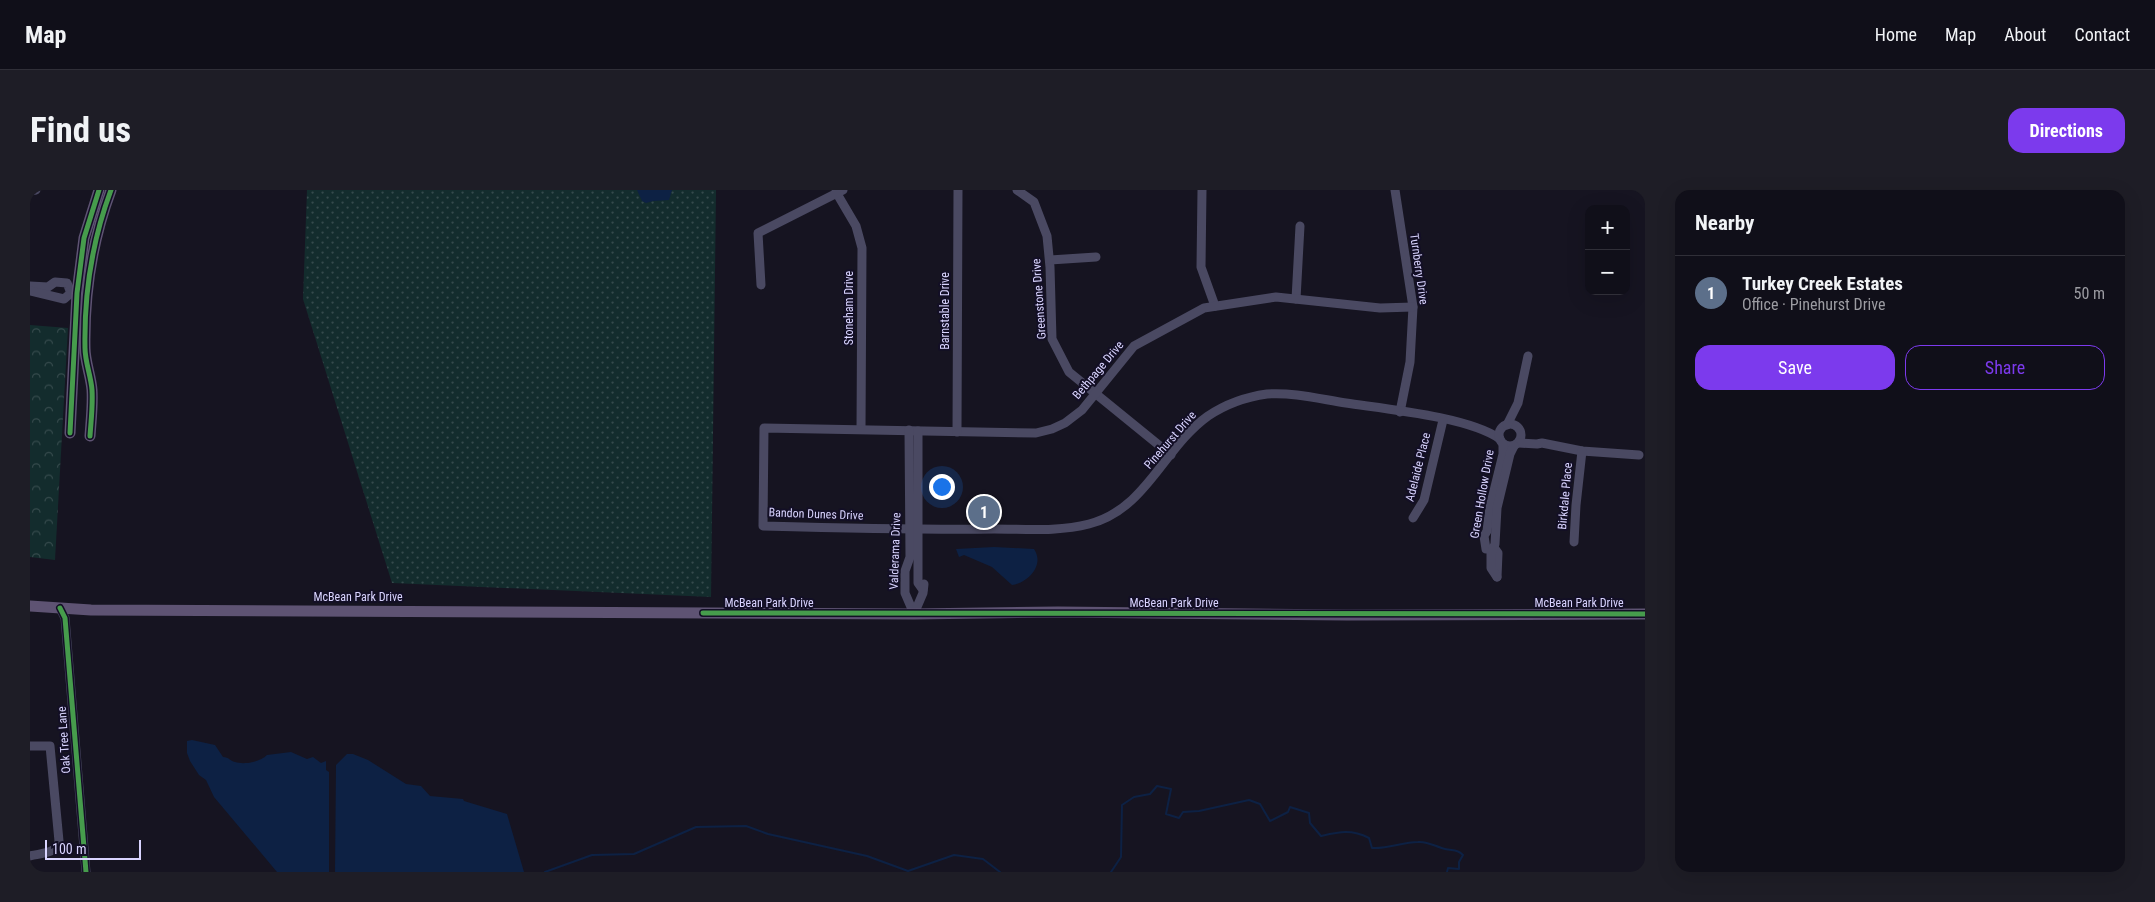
<!DOCTYPE html>
<html lang="en">
<head>
<meta charset="utf-8">
<style>
	:root { --surface:#100f19; --page:#1e1d26; --text:#f1f3f6; --muted:#9c9ca2; --line:#302f38; --accent:#7c3aed }
	body { margin:0; font-family:"Roboto Condensed",sans-serif; background:var(--page); color:var(--text) }
	.controls { position:absolute; right:15px; top:15px; display:grid; overflow:hidden; border-radius:10px; box-shadow:0 5px 20px #0002 }
	.controls button { width:45px; height:45px; display:grid; place-items:center; padding:0; border:0; border-bottom:1px solid var(--line); background:var(--surface); color:var(--text); font:25px sans-serif }
	.scale { position:absolute; left:15px; bottom:12px; width:96px; box-sizing:border-box; padding-left:5px; border:2px solid #d9d4ff; border-top:0; font-size:14px; line-height:18px; white-space:nowrap; color:#d9d4ff; -webkit-text-stroke:4px #130f26; paint-order:stroke }
	.you { position:absolute; left:911px; top:296px; width:18px; height:18px; margin:-12px; border:4px solid #fff; border-radius:50%; background:#1a73e8; box-shadow:0 0 0 8px #1a73e833 }
	.badge { display:grid; place-items:center; width:32px; height:32px; border-radius:50%; background:var(--accent); color:#fff; font-size:16px; font-weight:700 }
	.pin { position:absolute; translate:-50% -50%; border:2px solid #fff; box-shadow:0 1px 5px #0006 }
	.list { margin:0; padding:0; list-style:none }
	h2 { display:flex; justify-content:space-between; align-items:center; height:65px; margin:0; padding:0 20px; font-size:21px }
	h2 small { font-size:16px; font-weight:400; color:var(--muted) }
	.list li { display:grid; grid-template-columns:32px 1fr auto; gap:15px; align-items:center; box-sizing:border-box; height:75px; padding:0 20px; border-top:1px solid var(--line) }
	.list b { display:block; font-size:19px; white-space:nowrap }
	.list p { margin:0; font-size:16px; white-space:nowrap; color:var(--muted) }
	.list em { font-size:16px; font-style:normal; color:var(--muted) }
	.actions { display:flex; gap:10px; padding:15px 20px }
	.actions a { flex:1; padding:11px 0; border:1px solid var(--accent); border-radius:15px; text-align:center; font-size:18px; color:var(--accent) }
	.actions .main { background:var(--accent); color:#fff }
	.map { position:relative; flex:none; width:1615px; height:682px; overflow:hidden; border-radius:15px }
	header { display:flex; align-items:center; gap:30px; box-sizing:border-box; height:70px; padding:0 25px; background:var(--surface); border-bottom:1px solid var(--line) }
	header strong { font-size:24px }
	nav { display:flex; gap:28px; margin-inline-start:auto; font-size:18px }
	.intro { display:flex; align-items:center; justify-content:space-between; box-sizing:border-box; height:120px; padding:0 30px }
	h1 { margin:0; font-size:35px }
	.button { padding:12px 22px; border-radius:15px; background:var(--accent); color:#fff; font-size:18px; font-weight:700 }
	main { display:flex; gap:30px; padding:0 30px }
	aside { flex:1; background:var(--surface); border-radius:15px; box-shadow:0 5px 20px #0002 }
	.map>svg:first-child { display:block }
	.grass { fill:url(#grass-dots) }
	.park { fill:url(#park-crowns) }
	.water { fill:#0d2144 }
	.lines { fill:none; stroke-linecap:round; stroke-linejoin:round }
	.stream { stroke:#0d2144; stroke-width:2 }
	.minor { stroke:#4a4962; stroke-width:9 }
	.major { stroke:#5e5373; stroke-width:11 }
	.cycleway-casing { stroke:#130f26; stroke-width:8 }
	.cycleway { stroke:#469c4c; stroke-width:5 }
	.labels { text-anchor:middle; dominant-baseline:central; stroke-width:4; stroke-linejoin:round; paint-order:stroke }
	.street-label { font-size:12px; fill:#d9d4ff; stroke:#130f26 }
</style>
</head>
<body>
<header>
<strong>Map</strong>
<nav><a>Home</a><a>Map</a><a>About</a><a>Contact</a></nav>
</header>
<div class="intro"><h1>Find us</h1><a class="button">Directions</a></div>
<main>
<div class="map">
<svg width="1615" height="682" viewBox="0 0 1615 682">
	<defs>
		<pattern id="grass-dots" width="8" height="8" patternUnits="userSpaceOnUse" patternTransform="scale(1.25)"><rect width="8" height="8" fill="#132c2d"/><path d="M2 2h.1M6 6h.1" fill="none" stroke="#354a4c" stroke-width="1.8" stroke-linecap="round"/></pattern>
		<pattern id="park-crowns" width="20" height="18" patternUnits="userSpaceOnUse" patternTransform="scale(1.25)"><rect width="20" height="18" fill="#132c2d"/><path d="M2 6a3 3 0 1 1 6 0M12 15a3 3 0 1 1 6 0" fill="none" stroke="#354a4c"/></pattern>
	</defs>
	<rect width="100%" height="100%" fill="#161421"/>
	<path class="grass" d="M 277,0 L 686,0 L 681,407 L 362,393 L 273,109 Z"/>
	<path class="park" d="M 0,135 L 38,138 L 25,370 L 0,367 Z"/>
	<g class="water">
		<path d="M 607,0 L 642,0 L 639,10 L 623,11 L 616,13 L 612,11 Z"/>
		<path d="M 964,357 L 1004,359 C 1015,375 998,393 982,395 L 962,377 L 934,365 L 929,367 L 926,359 Z"/>
		<path d="M 162,550 L 185,555 L 193,567 C 199,567 200,571 205,572 C 214,575 230,572 237,565 L 261,562 L 277,569 L 283,567 L 291,573 L 296,571 L 296,580 L 299,582 L 299,682 L 247,682 L 184,607 L 176,590 L 169,585 L 160,571 L 157,563 L 157,551 Z"/>
		<path d="M 317,564 L 323,564 L 338,570 L 376,594 L 391,596 L 400,606 L 433,609 L 434,611 L 477,624 L 494,682 L 305,682 L 306,575 Z"/>
	</g>
	<g class="lines">
		<g class="stream">
			<path d="M 515,682 L 562,665 L 604,664 L 666,637 L 716,636 L 738,644 L 837,666 L 878,681 L 924,665 L 953,669 L 970,682"/>
			<path d="M 1081,682 L 1091,667 L 1092,615 L 1104,607 L 1120,604 L 1127,596 L 1141,599 L 1136,624 L 1149,628 L 1153,622 L 1169,621 L 1219,610 L 1230,614 L 1240,631 L 1258,622 L 1260,617 L 1279,623 L 1280,633 L 1291,646 C 1309,642 1321,639 1339,648 L 1342,658 C 1359,659 1372,652 1388,652 C 1398,651 1406,657 1415,659 C 1423,661 1427,659 1433,665 L 1429,672 L 1429,679 L 1418,678 L 1417,682"/>
		</g>
		<g class="minor">
			<path d="M 987,0 L 1004,12 L 1017,46 L 1020,77 L 1022,149 L 1039,182 L 1141,265"/>
			<path d="M 1172,0 L 1171,77 L 1185,116"/>
			<path d="M 1365,0 L 1383,117 L 1380,172 L 1370,222"/>
			<path d="M 0,1 L 6,0"/>
			<path d="M 806,2 L 826,36 L 832,58 L 831,239"/>
			<path d="M 1020,70 L 1066,67"/>
			<path d="M 731,95 L 728,43 L 813,0"/>
			<path d="M 0,96 L 18,97 L 25,92 L 37,93 L 41,103"/>
			<path d="M 0,101 L 34,109 L 41,103 L 47,103"/>
			<path d="M 1266,109 L 1270,36"/>
			<path d="M 1383,117 L 1350,118 L 1246,107 L 1174,118 L 1104,156 L 1052,220 L 1035,233 L 1022,239 L 1006,243 L 734,238 L 733,336 C 810,338 887,340 964,339 C 995,339 1029,342 1059,334 C 1117,319 1133,258 1178,226 C 1196,214 1215,207 1237,204 C 1263,202 1290,209 1316,213 C 1356,219 1439,227 1470,249"/>
			<circle cx="1480" cy="245" r="11"/>
			<path d="M 1477,235 L 1488,213 L 1498,166"/>
			<path d="M 879,240 L 880,367 L 875,381 L 875,403 L 884,424"/>
			<path d="M 888,241 L 888,393 L 893,400"/>
			<path d="M 927,242 L 928,0"/>
			<path d="M 1489,253 L 1507,254 L 1512,253 L 1552,261 L 1609,265"/>
			<path d="M 1383,328 L 1394,310 L 1413,230"/>
			<path d="M 1544,352 L 1546,315 L 1552,261"/>
			<path d="M 1465,359 L 1456,359 L 1454,346 L 1457,341 L 1460,317 L 1473,264 L 1473,254"/>
			<path d="M 1465,359 L 1468,363 L 1467,387"/>
			<path d="M 1467,387 L 1461,378 L 1461,364 L 1465,354 L 1467,318 L 1480,264 L 1484,256"/>
			<path d="M 30,418 L 35,428 L 56,682"/>
			<path d="M 884,424 L 893,403 L 894,394"/>
			<path d="M 0,556 L 20,556 L 29,651 C 27,664 11,663 0,666"/>
		</g>
		<g class="major">
			<path d="M 40,243 L 47,103 L 54,48 L 69,0"/>
			<path d="M 60,246 C 61,231 63,215 62,200 C 61,186 55,172 55,158 C 54,104 62,51 81,0"/>
			<path d="M 0,416 L 61,420 L 884,424 L 1028,422 L 1317,425 L 1615,424"/>
		</g>
		<g class="cycleway-casing">
			<g id="cycleway">
				<path d="M 40,243 L 47,103 L 54,48 L 69,0"/>
				<path d="M 60,246 C 61,231 63,215 62,200 C 61,186 55,172 55,158 C 54,104 62,51 81,0"/>
				<path d="M 30,418 L 35,428 L 56,682"/>
				<path d="M 673,423 L 1615,424"/>
			</g>
		</g>
		<use href="#cycleway" class="cycleway"/>
	</g>
	<g class="labels">
		<g class="street-label">
			<text transform="translate(1389 79) rotate(82)">Turnberry Drive</text>
			<text transform="translate(1009 109) rotate(-94)">Greenstone Drive</text>
			<text transform="translate(819 118) rotate(-90)">Stoneham Drive</text>
			<text transform="translate(915 121) rotate(-90)">Barnstable Drive</text>
			<text transform="translate(1068 180) rotate(-50)">Bethpage Drive</text>
			<text transform="translate(1140 250) rotate(-49)">Pinehurst Drive</text>
			<text transform="translate(1388 277) rotate(-76)">Adelaide Place</text>
			<text transform="translate(1452 304) rotate(-80)">Green Hollow Drive</text>
			<text transform="translate(1535 306) rotate(-85)">Birkdale Place</text>
			<text transform="translate(786 324) rotate(2)">Bandon Dunes Drive</text>
			<text transform="translate(865 361) rotate(-88)">Valderama Drive</text>
			<text x="328" y="407">McBean Park Drive</text>
			<text x="739" y="413">McBean Park Drive</text>
			<text x="1144" y="413">McBean Park Drive</text>
			<text x="1549" y="413">McBean Park Drive</text>
			<text transform="translate(34 550) rotate(-94)">Oak Tree Lane</text>
		</g>
	</g>
</svg>
<div class="controls">
<button>+</button>
<button>−</button>
</div>
<div class="scale">100 m</div>
<div class="you"></div>
<div class="pin badge" style="left:954px;top:322px;background:#5c6f8a">1</div>
</div>
<aside>
<h2>Nearby<small></small></h2>
<ul class="list">
<li><span class="badge" style="background:#5c6f8a">1</span><div><b>Turkey Creek Estates</b><p>Office · Pinehurst Drive</p></div><em>50 m</em></li>
</ul>
<div class="actions"><a class="main">Save</a><a>Share</a></div>
</aside>
</main>
</body>
</html>
